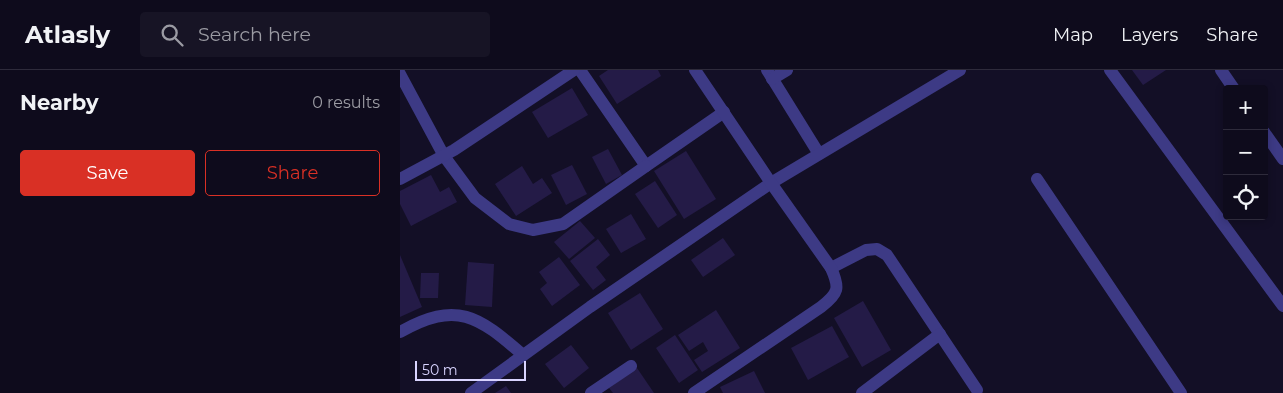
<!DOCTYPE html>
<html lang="en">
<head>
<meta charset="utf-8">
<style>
	:root { --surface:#0e0b1c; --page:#171425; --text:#f1f3f6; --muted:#9b9ba3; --line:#2e2b3b; --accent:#d93025 }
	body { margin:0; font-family:Montserrat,sans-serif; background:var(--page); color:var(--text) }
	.controls { position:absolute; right:15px; top:15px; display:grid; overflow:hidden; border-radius:5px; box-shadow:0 2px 8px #0003 }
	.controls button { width:45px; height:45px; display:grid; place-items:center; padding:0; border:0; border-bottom:1px solid var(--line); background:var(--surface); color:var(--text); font:25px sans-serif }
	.scale { position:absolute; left:15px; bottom:12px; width:111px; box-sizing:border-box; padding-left:5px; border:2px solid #d9d4ff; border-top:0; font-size:14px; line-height:18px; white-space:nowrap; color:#d9d4ff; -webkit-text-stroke:4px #130f26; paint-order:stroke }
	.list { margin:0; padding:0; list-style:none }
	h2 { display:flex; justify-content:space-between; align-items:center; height:65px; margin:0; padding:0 20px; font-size:21px }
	h2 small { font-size:16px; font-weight:400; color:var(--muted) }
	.actions { display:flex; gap:10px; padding:15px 20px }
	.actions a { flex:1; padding:11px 0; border:1px solid var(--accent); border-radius:5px; text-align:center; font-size:18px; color:var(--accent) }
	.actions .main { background:var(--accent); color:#fff }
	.icon { flex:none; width:28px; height:28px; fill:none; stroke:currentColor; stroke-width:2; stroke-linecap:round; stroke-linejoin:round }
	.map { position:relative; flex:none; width:883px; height:323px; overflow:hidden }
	header { display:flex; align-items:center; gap:30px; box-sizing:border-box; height:70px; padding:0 25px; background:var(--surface); border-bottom:1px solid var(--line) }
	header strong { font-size:24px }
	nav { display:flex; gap:28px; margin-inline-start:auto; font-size:18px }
	.search { width:350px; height:45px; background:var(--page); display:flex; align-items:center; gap:12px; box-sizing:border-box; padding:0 18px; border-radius:5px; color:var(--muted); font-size:19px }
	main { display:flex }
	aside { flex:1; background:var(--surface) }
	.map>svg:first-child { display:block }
	.building { fill:#241b47 }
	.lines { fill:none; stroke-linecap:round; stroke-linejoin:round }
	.minor { stroke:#3d3a85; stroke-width:12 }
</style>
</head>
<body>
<header>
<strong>Atlasly</strong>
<div class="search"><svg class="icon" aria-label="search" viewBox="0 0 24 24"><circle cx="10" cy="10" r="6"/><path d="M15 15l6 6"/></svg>Search here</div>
<nav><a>Map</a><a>Layers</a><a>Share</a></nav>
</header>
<main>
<aside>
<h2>Nearby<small>0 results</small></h2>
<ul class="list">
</ul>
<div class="actions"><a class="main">Save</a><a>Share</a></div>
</aside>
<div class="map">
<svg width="883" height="323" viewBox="0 0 883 323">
	<rect width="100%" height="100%" fill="#130f26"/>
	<g class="building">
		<path d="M 208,0 L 258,0 L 261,6 L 217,34 L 199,6 Z"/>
		<path d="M 732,0 L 766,0 L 743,15 Z"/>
		<path d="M 172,18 L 188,45 L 148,68 L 132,42 Z"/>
		<path d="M 208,79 L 222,105 L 206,114 L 192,87 Z"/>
		<path d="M 286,81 L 316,129 L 284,149 L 254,101 Z"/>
		<path d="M 172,95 L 187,124 L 166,135 L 151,105 Z"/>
		<path d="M 122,96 L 133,114 L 142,108 L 152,123 L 116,146 L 95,114 Z"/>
		<path d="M 31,105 L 40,122 L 49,117 L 57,132 L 11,156 L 0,134 L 0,121 Z"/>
		<path d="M 255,111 L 277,145 L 258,158 L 235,124 Z"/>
		<path d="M 231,144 L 246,169 L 221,183 L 206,159 Z"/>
		<path d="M 180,151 L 195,168 L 169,189 L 154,172 Z"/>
		<path d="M 323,168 L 335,185 L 303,207 L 291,190 Z"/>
		<path d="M 198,169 L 210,185 L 196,197 L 206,210 L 193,220 L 170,191 Z"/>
		<path d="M 0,185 L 22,237 L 0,247 Z"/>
		<path d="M 159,187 L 180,215 L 152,236 L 140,219 L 147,213 L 139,202 Z"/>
		<path d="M 68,192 L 94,194 L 92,237 L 65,235 Z"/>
		<path d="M 21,203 L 39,203 L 38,228 L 20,228 Z"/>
		<path d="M 240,223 L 263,259 L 231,280 L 208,243 Z"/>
		<path d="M 463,231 L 491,280 L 462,297 L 434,248 Z"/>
		<path d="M 316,240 L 340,278 L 302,302 L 294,290 L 308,281 L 303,272 L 289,281 L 278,265 Z"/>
		<path d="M 432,256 L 449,287 L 408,310 L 391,278 Z"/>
		<path d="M 275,265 L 298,300 L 279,313 L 256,278 Z"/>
		<path d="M 171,275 L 189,298 L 164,318 L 145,294 Z"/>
		<path d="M 237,298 L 254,323 L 213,323 L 209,318 Z"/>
		<path d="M 354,301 L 365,323 L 323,323 L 320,317 Z"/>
		<path d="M 106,316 L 111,323 L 95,323 Z"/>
	</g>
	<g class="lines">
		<g class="minor">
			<path d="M 180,0 L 246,96 L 324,42"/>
			<path d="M 367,0 L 419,84"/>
			<path d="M 710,0 L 883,236"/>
			<path d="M 821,0 L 834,19"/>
			<path d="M 0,4 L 44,86 L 75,128 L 109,154 L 133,160 L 163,154 L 246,96"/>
			<path d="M 372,9 L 387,0"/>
			<path d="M 864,62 L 883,89"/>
			<path d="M 0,109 L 54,80 L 174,0"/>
			<path d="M 637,109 L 781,323"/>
			<path d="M 431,198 L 466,180 L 477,179 L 487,185 L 577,320"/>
			<path d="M 0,262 C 57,230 78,246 123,285"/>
			<path d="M 71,323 L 190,237 L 371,113 L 560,0"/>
			<path d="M 191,323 L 231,296"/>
			<path d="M 294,323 L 421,237 C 439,223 440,218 431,198 L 371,113 L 295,0"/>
			<path d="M 462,323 L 540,264"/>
		</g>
	</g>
</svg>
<div class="controls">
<button>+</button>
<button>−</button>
<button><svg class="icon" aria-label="locate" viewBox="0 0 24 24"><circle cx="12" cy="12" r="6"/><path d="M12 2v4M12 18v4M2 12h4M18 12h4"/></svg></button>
</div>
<div class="scale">50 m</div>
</div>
</main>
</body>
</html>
